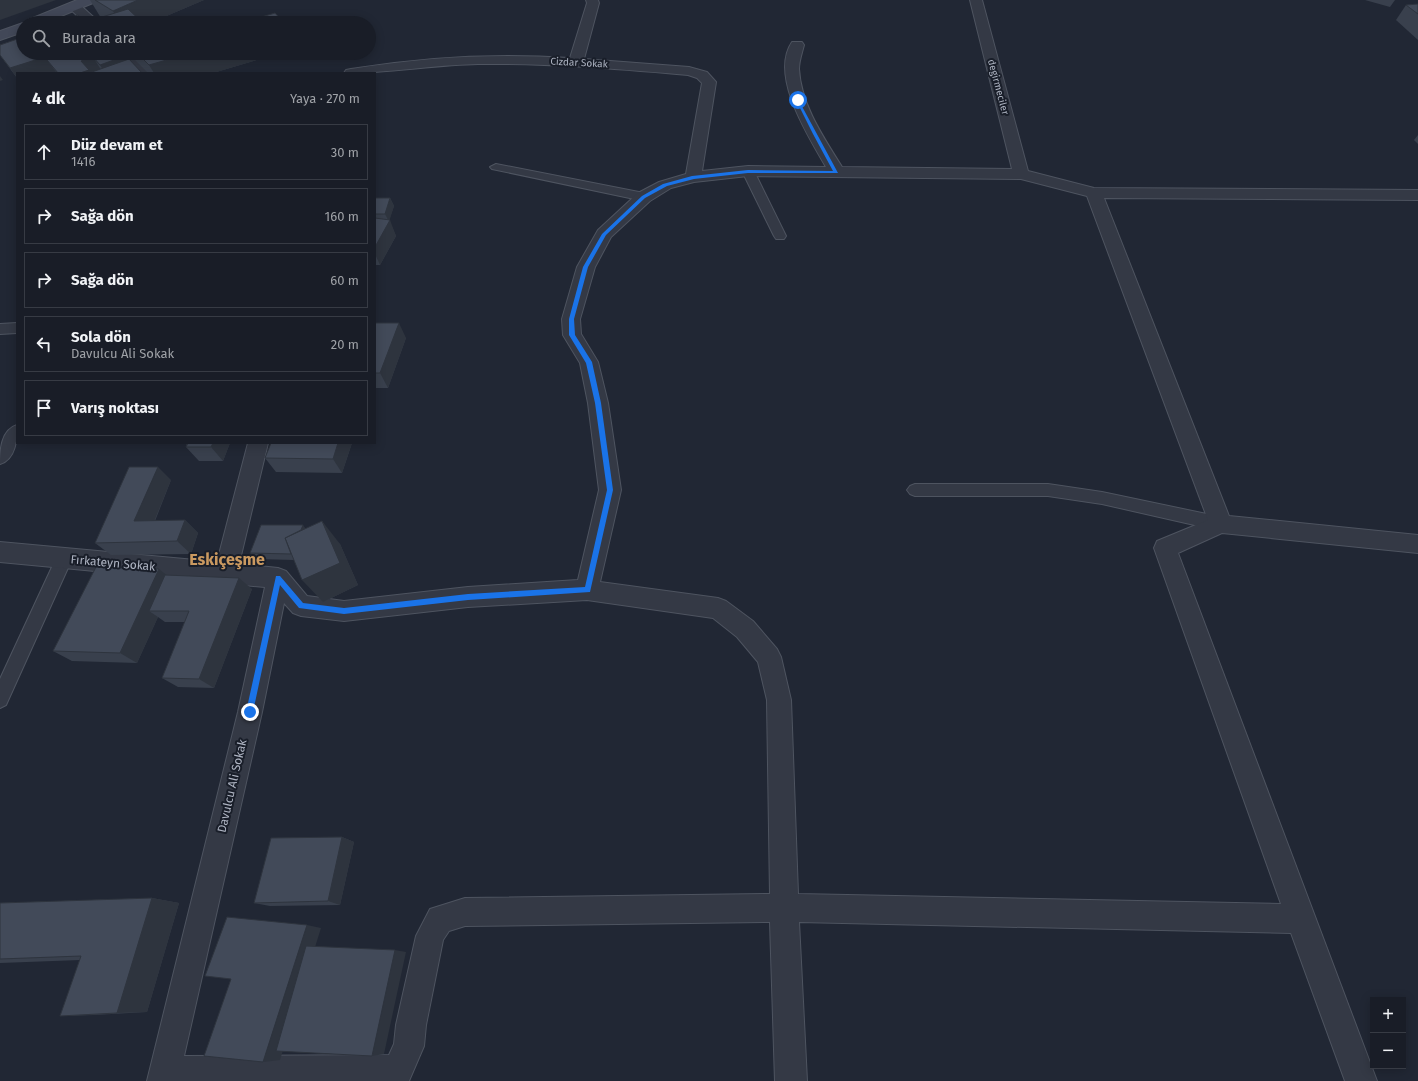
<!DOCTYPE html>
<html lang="tr">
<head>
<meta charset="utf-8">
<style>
	:root { --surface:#191d27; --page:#262a33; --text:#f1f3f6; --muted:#9fa2a7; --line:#373b44 }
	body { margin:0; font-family:"Fira Sans",sans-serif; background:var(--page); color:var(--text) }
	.controls { position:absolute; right:12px; bottom:12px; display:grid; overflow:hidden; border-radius:0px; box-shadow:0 2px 10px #0003 }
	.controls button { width:36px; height:36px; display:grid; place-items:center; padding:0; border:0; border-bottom:1px solid var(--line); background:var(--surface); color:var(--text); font:20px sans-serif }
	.stop { position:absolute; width:12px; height:12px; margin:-9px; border:3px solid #1a73e8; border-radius:50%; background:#fff }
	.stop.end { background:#1a73e8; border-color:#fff; box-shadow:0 1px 4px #0008 }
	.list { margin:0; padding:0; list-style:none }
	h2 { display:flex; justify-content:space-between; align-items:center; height:52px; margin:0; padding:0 16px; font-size:17px }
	h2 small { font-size:13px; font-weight:400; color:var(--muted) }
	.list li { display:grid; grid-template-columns:26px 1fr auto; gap:12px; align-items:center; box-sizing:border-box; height:56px; margin:0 8px 8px; padding:0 8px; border:1px solid var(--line); border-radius:0px }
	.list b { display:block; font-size:15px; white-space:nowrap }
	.list p { margin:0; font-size:13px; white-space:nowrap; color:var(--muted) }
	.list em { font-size:13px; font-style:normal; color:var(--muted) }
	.icon { flex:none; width:22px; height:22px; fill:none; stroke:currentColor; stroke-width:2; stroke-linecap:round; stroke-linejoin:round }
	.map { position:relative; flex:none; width:1418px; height:1081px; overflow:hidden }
	.search { position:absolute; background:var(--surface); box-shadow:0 2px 10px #0003; left:16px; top:16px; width:360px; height:44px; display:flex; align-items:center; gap:10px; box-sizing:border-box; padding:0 14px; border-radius:22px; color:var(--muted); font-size:15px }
	.panel { position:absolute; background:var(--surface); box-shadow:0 2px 10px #0003; left:16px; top:72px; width:360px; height:372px; border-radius:0px }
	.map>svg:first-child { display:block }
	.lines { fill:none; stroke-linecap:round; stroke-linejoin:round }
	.service-casing { stroke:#4e5460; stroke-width:2 }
	.minor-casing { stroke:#4e5460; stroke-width:2 }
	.secondary-casing { stroke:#4e5460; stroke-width:2 }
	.service { fill:#343945; fill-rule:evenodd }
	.minor { fill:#343945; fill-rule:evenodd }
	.secondary { fill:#424858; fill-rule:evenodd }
	.wall { fill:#39404d }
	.shaded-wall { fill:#2e343e }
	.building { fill:#424a59; stroke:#2e343e }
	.route { fill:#1a73e8 }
	.labels { text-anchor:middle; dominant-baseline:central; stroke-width:4; stroke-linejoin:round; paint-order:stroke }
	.far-street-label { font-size:10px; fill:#aeb4c2; stroke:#191e29 }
	.street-label { font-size:12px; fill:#aeb4c2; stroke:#191e29 }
	.district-label { font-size:16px; font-weight:bold; fill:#ca9960; stroke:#191e29 }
</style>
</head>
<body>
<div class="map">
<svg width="1418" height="1081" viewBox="0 0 1418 1081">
	<rect width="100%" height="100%" fill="#212734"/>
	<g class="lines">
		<g class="service-casing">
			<g id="service">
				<path d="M 496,164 L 644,193 L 650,197 L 644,201 L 492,169 L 490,167 Z"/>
				<path d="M 748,168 L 754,171 L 786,236 L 784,239 L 776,239 L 774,236 L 742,171 Z"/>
				<path d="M 17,323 L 17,333 L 0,334 L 0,324 Z"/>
				<path d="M 17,425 C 17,439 16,459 0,464 C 0,450 1,430 17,425 Z"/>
				<path d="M 915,484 L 1048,484 L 1102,492 L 1221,517 L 1227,519 L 1229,524 L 1227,529 L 1221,531 L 1102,504 L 1048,496 L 915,496 L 910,494 L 907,490 L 910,486 Z"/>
				<path d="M 64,552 L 70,554 L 72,559 L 6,705 L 0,708 L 0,679 L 58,554 Z"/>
			</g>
		</g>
		<g class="minor-casing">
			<g id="minor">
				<path d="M 586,0 L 598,0 L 599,3 L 584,59 L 689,67 L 707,72 L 716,82 L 702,171 L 748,166 L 826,167 C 809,137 769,76 792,42 L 802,42 L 804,45 C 802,53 799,61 799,69 C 801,105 824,138 842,167 L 1012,169 L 970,0 L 982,0 L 1028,171 L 1094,188 L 1418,190 L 1418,200 L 1104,198 L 1229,516 L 1418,535 L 1418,553 L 1222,533 L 1178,553 L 1377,1081 L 1345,1081 L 1291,933 L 799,922 L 807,1081 L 775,1081 L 770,922 L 465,926 L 449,931 L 443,940 L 426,1025 L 424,1046 L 409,1081 L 147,1081 L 238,712 L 265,587 L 0,562 L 0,542 L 217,562 L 248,443 L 268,443 L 239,564 L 278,568 L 286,571 L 307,596 L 344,601 L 468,587 L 578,580 L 599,490 L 588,403 L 580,363 L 563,335 L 562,319 L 577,267 L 598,230 L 638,193 L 659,182 L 686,174 L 702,83 L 697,78 L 688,75 C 618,69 548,63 478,64 C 433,65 389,73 344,73 L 346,70 L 351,69 C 424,57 496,53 570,58 L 587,3 ZM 748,176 L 1021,179 L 1087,196 L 1208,520 L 1157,541 L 1154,548 L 1281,904 L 798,894 L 791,700 L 781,657 L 777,649 L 753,621 L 726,601 L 718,598 L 600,582 L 621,490 L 608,403 L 598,362 L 581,334 L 580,319 L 595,267 L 611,237 L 650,201 L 671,188 L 694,182 ZM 587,600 L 713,618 L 737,637 L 758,662 L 767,700 L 770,894 L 465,898 L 430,909 L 416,936 L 396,1025 L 394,1044 L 389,1055 L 184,1056 L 262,712 L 284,603 L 293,613 L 301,616 L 344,621 L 468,607 Z"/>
				<path d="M 74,3 L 79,4 L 100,23 L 85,23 L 68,7 Z"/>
				<path d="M 116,53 L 131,53 L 150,73 L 135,73 Z"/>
			</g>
		</g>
		<g class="secondary-casing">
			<g id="secondary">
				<path d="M 77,0 L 94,0 L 93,3 L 44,23 L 26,23 L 28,20 Z"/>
				<path d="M 23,23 L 23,32 L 0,40 L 0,31 Z"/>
			</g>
		</g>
		<use href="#service" class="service"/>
		<use href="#minor" class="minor"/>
		<use href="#secondary" class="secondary"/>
	</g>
	<g class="wall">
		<path d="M 90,0 L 204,0 L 150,23 L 106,23 L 103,19 L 101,18 Z"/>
		<path d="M 1365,0 L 1395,0 L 1390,7 Z"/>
		<path d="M 1418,4 L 1418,40 L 1396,20 L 1406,5 Z"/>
		<path d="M 46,53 L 122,53 L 127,60 L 142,73 L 56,73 L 56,72 L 54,73 L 17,73 L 17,78 L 0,55 L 50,59 L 52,59 Z"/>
		<path d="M 128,53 L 280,53 L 213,73 L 148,73 Z"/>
		<path d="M 1418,135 L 1418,144 L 1414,140 Z"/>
		<path d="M 375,198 L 390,198 L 394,206 L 389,220 L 396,236 L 380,265 L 375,265 Z"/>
		<path d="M 375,323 L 406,338 L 388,388 L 375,388 Z"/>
		<path d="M 185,443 L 230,443 L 223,461 L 199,461 L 186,447 L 187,445 Z"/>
		<path d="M 271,443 L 352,443 L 342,473 L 276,472 L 265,458 Z"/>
		<path d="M 171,480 L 155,521 L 185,520 L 198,533 L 191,554 L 111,555 L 95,543 Z"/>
		<path d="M 305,528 L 340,544 L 358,585 L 323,602 L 294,560 L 257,559 L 250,553 Z"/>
		<path d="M 166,575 L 252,589 L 214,688 L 178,687 L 162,678 L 185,622 L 165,622 L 158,617 L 137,663 L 72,661 L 53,651 Z"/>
		<path d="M 342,837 L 354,842 L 340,905 L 270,906 L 254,903 Z"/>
		<path d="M 152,898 L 179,903 L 147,1012 L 94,1015 L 60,1016 L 80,960 L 0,963 L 0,903 Z"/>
	</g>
	<g class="shaded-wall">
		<path d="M 0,0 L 56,0 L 0,20 Z"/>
		<path d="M 138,0 L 204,0 L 150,23 L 120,23 L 113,11 Z"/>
		<path d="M 48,53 L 76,53 L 54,61 Z"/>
		<path d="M 191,53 L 280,53 L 213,73 L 154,73 L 149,65 Z"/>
		<path d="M 48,56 L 59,71 L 47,60 L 56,72 L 54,73 L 17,73 L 17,78 L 10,68 Z"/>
		<path d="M 125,56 L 135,72 L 105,73 L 100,65 Z"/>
		<path d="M 93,57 L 103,73 L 80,73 L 81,61 Z"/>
		<path d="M 0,76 L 3,80 L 0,81 Z"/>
		<path d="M 390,198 L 394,206 L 389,222 L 385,214 Z"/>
		<path d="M 390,220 L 396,236 L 380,265 L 375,254 L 375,247 Z"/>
		<path d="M 399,323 L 406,338 L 388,388 L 380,373 Z"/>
		<path d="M 213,443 L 230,443 L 223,461 L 211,447 Z"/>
		<path d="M 338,443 L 352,443 L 342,473 L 333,459 Z"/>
		<path d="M 158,467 L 171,480 L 149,534 L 134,521 Z"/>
		<path d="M 185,520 L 198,533 L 191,554 L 177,541 Z"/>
		<path d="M 322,521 L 340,544 L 358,585 L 323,602 L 302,580 Z"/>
		<path d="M 303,525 L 308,532 L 293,554 Z"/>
		<path d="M 159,569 L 174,581 L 149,611 L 158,617 L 137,663 L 120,653 Z"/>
		<path d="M 239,578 L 252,589 L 214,688 L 199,679 Z"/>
		<path d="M 342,837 L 354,842 L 340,905 L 328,901 Z"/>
		<path d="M 152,898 L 179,903 L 147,1012 L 117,1013 Z"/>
		<path d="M 307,925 L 321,928 L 280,1060 L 263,1062 Z"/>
		<path d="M 395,950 L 406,952 L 384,1054 L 372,1056 Z"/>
	</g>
	<g class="building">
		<path d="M 95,0 L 138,0 L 113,11 Z"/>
		<path d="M 1418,4 L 1418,14 L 1406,5 Z"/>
		<path d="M 128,9 L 143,23 L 108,23 L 102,17 Z"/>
		<path d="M 275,13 L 284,23 L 241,23 Z"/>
		<path d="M 78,15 L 87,23 L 55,23 Z"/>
		<path d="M 23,37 L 23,53 L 46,53 L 48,56 L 10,68 L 0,55 L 0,45 Z"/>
		<path d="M 68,53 L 122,53 L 125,56 L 100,65 L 93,57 L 81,61 L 89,70 L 80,73 L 58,73 L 47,60 Z"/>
		<path d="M 137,53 L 191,53 L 149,65 Z"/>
		<path d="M 129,59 L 142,73 L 89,73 Z"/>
		<path d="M 375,198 L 390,198 L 385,214 L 375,214 Z"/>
		<path d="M 375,218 L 390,220 L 375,247 Z"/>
		<path d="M 375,323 L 399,323 L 380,373 L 375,373 Z"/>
		<path d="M 188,443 L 213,443 L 211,447 L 186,447 Z"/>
		<path d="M 271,443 L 338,443 L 333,459 L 265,458 Z"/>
		<path d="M 129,467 L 158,467 L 134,521 L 185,520 L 177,541 L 95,543 Z"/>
		<path d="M 322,521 L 340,563 L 302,580 L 285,538 Z"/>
		<path d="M 261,525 L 303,525 L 301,530 L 285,538 L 291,554 L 250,553 Z"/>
		<path d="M 96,567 L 159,569 L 120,653 L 53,651 Z"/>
		<path d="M 165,575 L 239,578 L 199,679 L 162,678 L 189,611 L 149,611 Z"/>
		<path d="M 342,837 L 328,901 L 254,903 L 271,838 Z"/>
		<path d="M 152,898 L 117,1013 L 60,1016 L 81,956 L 0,959 L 0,903 Z"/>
		<path d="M 227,917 L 307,925 L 263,1062 L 204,1056 L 231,979 L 205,976 Z"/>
		<path d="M 306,946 L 395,950 L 372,1056 L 276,1051 Z"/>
	</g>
	<path class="route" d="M 798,99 L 838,173 L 748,173 L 694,179 L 667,186 L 645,198 L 606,235 L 588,267 L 574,319 L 575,335 L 592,362 L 601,403 L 613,490 L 590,592 L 468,600 L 344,614 L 299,608 L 280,585 L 253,712 L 250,716 L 247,715 L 246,712 L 276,576 L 280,576 L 303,603 L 344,608 L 468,594 L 585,587 L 607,490 L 595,403 L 586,363 L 569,335 L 569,319 L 583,267 L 602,234 L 642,196 L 663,184 L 692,176 L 748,170 L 833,171 L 813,134 L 796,100 Z"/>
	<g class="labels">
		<g class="far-street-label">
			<text transform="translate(579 63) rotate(3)">Cizdar Sokak</text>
			<text transform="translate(998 87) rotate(75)">degirmeciler</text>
		</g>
		<g class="street-label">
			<text transform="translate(113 563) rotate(5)">Fırkateyn Sokak</text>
			<text transform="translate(232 786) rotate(-77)">Davulcu Ali Sokak</text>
		</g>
		<g class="district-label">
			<text x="227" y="559">Eskiçeşme</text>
		</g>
	</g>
</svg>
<div class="controls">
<button>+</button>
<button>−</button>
</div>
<div class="stop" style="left:798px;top:100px"></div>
<div class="stop end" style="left:250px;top:712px"></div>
<div class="search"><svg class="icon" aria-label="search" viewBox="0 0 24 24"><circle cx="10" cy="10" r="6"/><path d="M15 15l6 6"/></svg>Burada ara</div>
<section class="panel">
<h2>4 dk<small>Yaya · 270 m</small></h2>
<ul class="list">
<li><svg class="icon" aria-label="ahead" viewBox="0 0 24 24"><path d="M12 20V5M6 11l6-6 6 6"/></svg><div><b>Düz devam et</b><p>1416</p></div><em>30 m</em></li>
<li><svg class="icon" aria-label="right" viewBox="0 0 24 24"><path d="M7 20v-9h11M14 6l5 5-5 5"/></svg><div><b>Sağa dön</b></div><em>160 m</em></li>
<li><svg class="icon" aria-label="right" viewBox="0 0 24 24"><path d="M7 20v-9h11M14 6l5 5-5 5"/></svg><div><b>Sağa dön</b></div><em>60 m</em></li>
<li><svg class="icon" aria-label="left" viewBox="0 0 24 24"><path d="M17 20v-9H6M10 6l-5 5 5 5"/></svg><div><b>Sola dön</b><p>Davulcu Ali Sokak</p></div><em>20 m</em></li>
<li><svg class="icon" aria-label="arrive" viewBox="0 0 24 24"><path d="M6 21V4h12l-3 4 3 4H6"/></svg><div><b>Varış noktası</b></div></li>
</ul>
</section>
</div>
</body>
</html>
